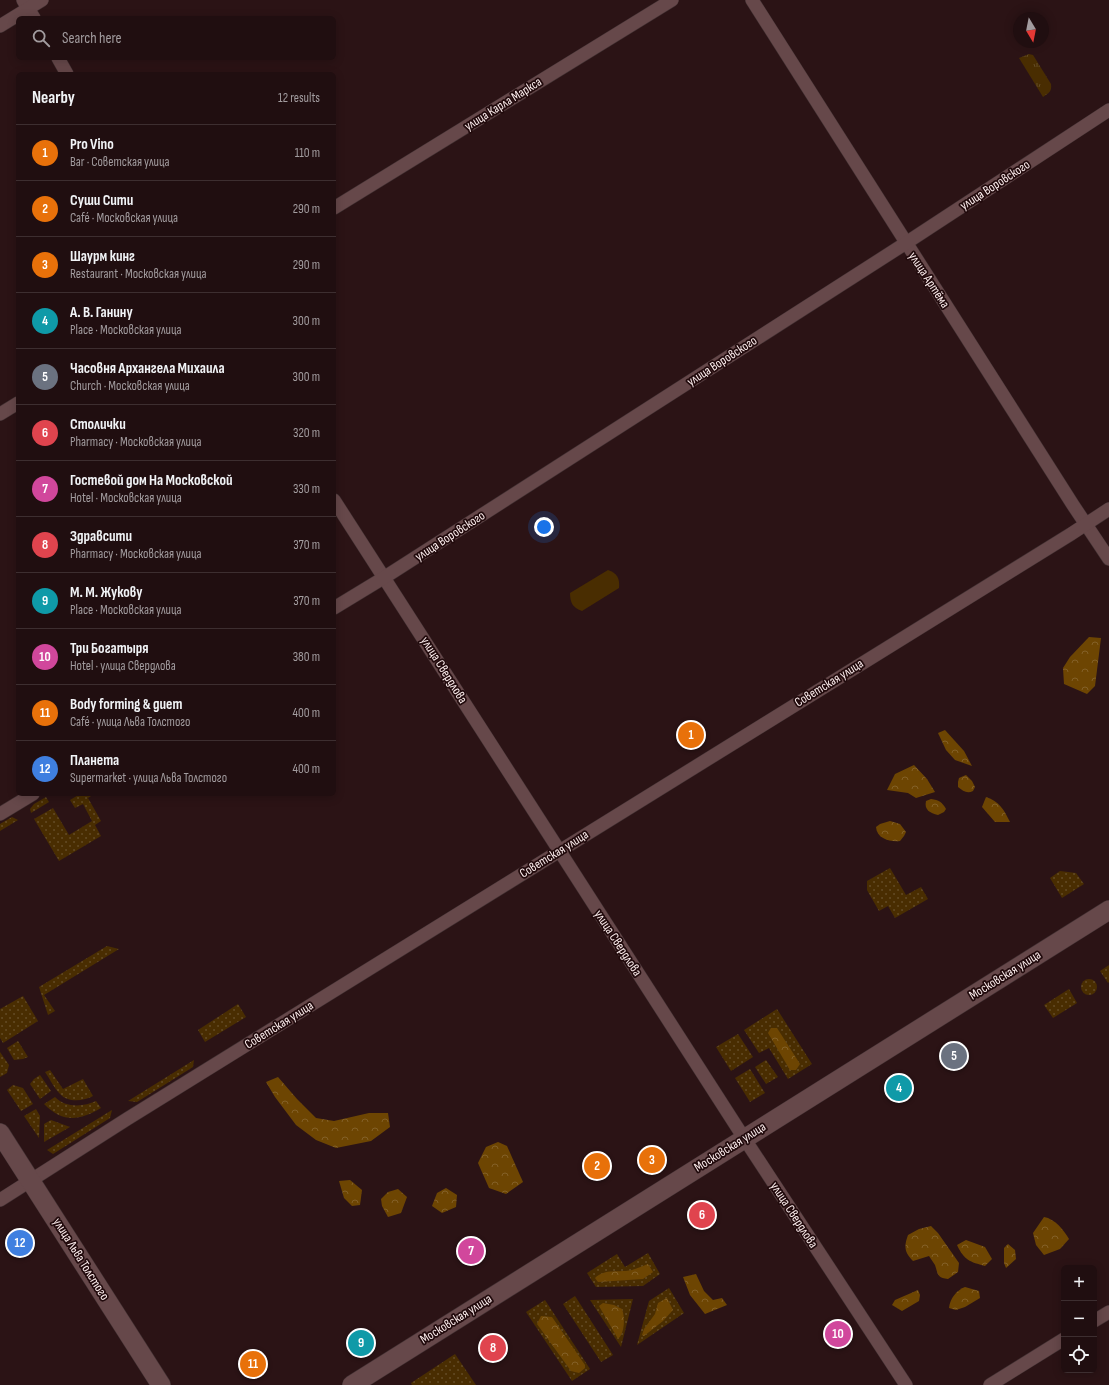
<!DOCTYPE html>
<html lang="en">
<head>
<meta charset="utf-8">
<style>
	:root { --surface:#200e10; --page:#2d1c1e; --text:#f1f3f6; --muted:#a29c9f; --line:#3d2e30; --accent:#2ad885 }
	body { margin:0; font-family:"Sofia Sans Condensed",sans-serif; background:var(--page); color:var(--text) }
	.controls { position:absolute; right:12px; bottom:12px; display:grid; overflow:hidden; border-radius:6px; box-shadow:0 2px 10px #0003 }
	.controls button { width:36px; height:36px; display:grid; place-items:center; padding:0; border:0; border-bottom:1px solid var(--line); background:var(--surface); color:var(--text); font:20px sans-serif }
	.compass { position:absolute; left:1013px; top:12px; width:36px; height:36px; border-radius:50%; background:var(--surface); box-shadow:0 2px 10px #0003; rotate:170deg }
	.you { position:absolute; left:544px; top:527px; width:14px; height:14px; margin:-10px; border:3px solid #fff; border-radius:50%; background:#1a73e8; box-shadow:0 0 0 6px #1a73e833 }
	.badge { display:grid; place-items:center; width:26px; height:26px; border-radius:50%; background:var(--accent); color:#fff; font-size:13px; font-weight:700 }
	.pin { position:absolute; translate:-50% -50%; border:2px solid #fff; box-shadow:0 1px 4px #0006 }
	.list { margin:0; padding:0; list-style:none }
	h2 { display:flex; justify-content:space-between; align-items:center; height:52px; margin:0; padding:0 16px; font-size:17px }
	h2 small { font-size:13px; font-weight:400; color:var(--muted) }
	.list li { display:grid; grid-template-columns:26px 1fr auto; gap:12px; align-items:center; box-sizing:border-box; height:56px; padding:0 16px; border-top:1px solid var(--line) }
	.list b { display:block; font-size:15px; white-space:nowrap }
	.list p { margin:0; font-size:13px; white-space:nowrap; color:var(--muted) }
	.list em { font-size:13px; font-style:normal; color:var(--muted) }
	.icon { flex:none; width:22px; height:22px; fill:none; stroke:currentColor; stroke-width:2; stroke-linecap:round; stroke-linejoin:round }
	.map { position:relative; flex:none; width:1109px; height:1385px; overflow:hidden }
	.search { position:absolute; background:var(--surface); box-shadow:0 2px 10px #0003; left:16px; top:16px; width:320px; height:44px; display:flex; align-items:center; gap:10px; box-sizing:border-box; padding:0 14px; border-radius:6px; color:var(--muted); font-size:15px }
	.panel { position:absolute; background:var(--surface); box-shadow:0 2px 10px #0003; left:16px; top:72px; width:320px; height:724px; border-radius:6px }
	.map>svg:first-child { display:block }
	.grass { fill:url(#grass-dots) }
	.forest { fill:url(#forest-crowns) }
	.park { fill:url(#park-tufts) }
	.pitch { fill:#492d01 }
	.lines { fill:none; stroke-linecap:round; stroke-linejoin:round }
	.street-casing { stroke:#413032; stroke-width:14 }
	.secondary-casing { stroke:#413032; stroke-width:20 }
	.street { stroke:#66484a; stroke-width:13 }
	.secondary { stroke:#66484a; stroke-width:19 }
	.labels { text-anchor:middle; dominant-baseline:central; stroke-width:3.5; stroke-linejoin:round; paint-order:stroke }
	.street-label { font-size:13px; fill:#fdeeee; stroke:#210a0c }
</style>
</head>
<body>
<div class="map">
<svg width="1109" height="1385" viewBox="0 0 1109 1385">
	<defs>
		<pattern id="grass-dots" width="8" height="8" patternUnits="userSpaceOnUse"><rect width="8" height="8" fill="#492d01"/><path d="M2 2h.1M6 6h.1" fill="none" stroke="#644c26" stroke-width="1.8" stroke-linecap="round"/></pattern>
		<pattern id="forest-crowns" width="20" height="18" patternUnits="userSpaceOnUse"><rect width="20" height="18" fill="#6d4502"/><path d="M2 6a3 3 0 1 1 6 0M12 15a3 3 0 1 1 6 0" fill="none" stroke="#836027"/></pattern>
		<pattern id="park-tufts" width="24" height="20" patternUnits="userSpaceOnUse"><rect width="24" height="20" fill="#492d01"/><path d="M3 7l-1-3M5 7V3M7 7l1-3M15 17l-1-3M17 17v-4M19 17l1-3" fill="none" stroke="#644c26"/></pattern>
	</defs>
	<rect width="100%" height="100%" fill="#2b1315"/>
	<g class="grass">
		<path d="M 80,794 L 94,794 L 88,798 L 101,821 L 95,825 L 101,836 L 59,861 L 34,819 L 53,808 L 69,835 L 92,821 L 83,804 L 75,808 L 70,800 Z"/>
		<path d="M 46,797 L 49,802 L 31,813 L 30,809 L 34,804 Z"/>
		<path d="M 12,817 L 18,820 L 0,831 L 0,824 Z"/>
		<path d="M 890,868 L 906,895 L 921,887 L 928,899 L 895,918 L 888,906 L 879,911 L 867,890 L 867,881 Z"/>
		<path d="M 1060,871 L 1076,873 L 1084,884 L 1062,898 L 1050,878 Z"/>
		<path d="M 107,946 L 119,949 L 44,995 L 55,1011 L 48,1015 L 39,987 Z"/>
		<path d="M 1109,965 L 1109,982 L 1108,983 L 1100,971 Z"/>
		<circle cx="1089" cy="987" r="8"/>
		<path d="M 1069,989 L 1077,1003 L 1053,1018 L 1044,1005 Z"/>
		<path d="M 23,996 L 38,1021 L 3,1043 L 0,1038 L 0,1009 Z"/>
		<path d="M 238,1004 L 246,1017 L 205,1042 L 198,1030 Z"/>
		<path d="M 777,1009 L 812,1064 L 788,1079 L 769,1048 L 759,1053 L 744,1030 Z"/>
		<path d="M 738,1034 L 753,1057 L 731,1071 L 716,1047 Z"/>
		<path d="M 18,1041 L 28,1057 L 23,1059 L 14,1060 L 7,1048 Z"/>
		<path d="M 0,1052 L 9,1065 L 7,1073 L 0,1077 Z"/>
		<path d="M 194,1060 L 193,1067 L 137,1102 L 128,1101 Z"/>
		<path d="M 766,1060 L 778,1077 L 766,1084 L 755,1067 Z"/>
		<path d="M 750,1069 L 765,1093 L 750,1102 L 735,1078 Z"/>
		<path d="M 50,1070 L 63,1089 L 83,1079 L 93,1096 C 84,1101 68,1103 60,1094 C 54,1088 50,1079 45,1072 Z"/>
		<path d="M 40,1075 L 51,1091 L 40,1099 L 30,1084 L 34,1079 Z"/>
		<path d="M 13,1085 L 23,1088 L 33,1104 L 21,1111 L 7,1090 Z"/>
		<path d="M 55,1097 C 65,1108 84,1107 96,1101 L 101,1108 C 79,1121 63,1123 44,1104 Z"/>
		<path d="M 36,1109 L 40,1116 L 39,1138 L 24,1116 Z"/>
		<path d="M 112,1110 L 110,1118 L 53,1154 L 47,1150 Z"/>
		<path d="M 51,1120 L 70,1127 L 44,1142 L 44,1124 Z"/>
		<path d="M 648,1253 L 660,1274 L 643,1286 L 596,1287 L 587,1273 L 617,1254 L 625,1267 Z"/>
		<path d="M 669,1288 L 684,1313 L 637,1345 L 649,1301 Z"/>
		<path d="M 575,1296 L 613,1355 L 601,1362 L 563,1304 Z"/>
		<path d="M 633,1299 L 621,1347 L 590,1300 Z"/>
		<path d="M 545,1300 L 590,1369 L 572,1381 L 526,1312 Z"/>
		<path d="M 455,1354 L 476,1385 L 412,1385 L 411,1383 Z"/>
	</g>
	<g class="forest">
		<path d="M 1089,637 L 1101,638 L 1095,686 L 1087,694 L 1064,684 L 1063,668 L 1070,657 Z"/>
		<path d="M 945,730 L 964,751 L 972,766 L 955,760 L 946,750 L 938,733 Z"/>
		<path d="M 914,765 L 927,779 L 935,792 L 916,798 L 908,793 L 887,790 L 895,774 Z"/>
		<path d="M 966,775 L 972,781 L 975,787 L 973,791 C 967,794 963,791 958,787 L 958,782 L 959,778 Z"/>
		<path d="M 986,797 C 999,801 1004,810 1010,822 L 995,822 L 982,807 Z"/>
		<path d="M 931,799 C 939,800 942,802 946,809 L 944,812 L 938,815 C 930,813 924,810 926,801 Z"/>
		<path d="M 890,821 L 900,824 L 906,832 L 904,836 L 900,841 C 890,842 877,839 876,827 L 880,824 Z"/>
		<path d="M 771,1028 L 777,1028 L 800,1064 L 796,1070 L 790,1070 L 768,1033 Z"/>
		<path d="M 278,1077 L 297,1099 L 316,1118 L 334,1121 L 369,1113 L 388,1113 L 390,1127 L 371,1141 L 336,1148 L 316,1140 L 296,1125 L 275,1097 L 266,1082 Z"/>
		<path d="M 498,1142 L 507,1146 L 523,1182 L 506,1194 L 489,1188 L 478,1163 L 486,1147 Z"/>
		<path d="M 350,1180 L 362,1190 L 360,1205 L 352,1206 L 344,1198 L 339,1181 Z"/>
		<path d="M 446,1188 L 457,1195 L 456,1207 L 442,1213 L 432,1206 L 437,1193 Z"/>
		<path d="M 398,1189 L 407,1197 L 401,1213 L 388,1217 L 382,1206 L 381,1199 L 388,1192 Z"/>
		<path d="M 1044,1217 C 1055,1219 1063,1229 1069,1239 L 1060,1249 L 1044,1255 L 1036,1245 L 1033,1233 Z"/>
		<path d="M 931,1226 L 938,1233 L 959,1263 L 958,1272 L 948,1279 C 937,1278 938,1274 935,1265 C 933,1262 931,1259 929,1256 L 913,1261 C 904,1252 904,1246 908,1235 L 919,1229 Z"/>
		<path d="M 966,1240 L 985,1247 L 992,1259 L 985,1266 C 970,1262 964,1260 957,1245 Z"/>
		<path d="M 1008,1244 L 1015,1250 L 1016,1259 L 1006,1268 L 1004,1263 L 1004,1248 Z"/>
		<path d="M 648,1264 L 653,1272 L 643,1279 L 598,1282 L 595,1278 C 605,1268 620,1273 632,1270 C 638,1268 643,1266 648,1264 Z"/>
		<path d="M 696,1274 L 704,1291 L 713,1300 L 722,1298 L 727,1305 L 705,1314 L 690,1295 L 683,1277 Z"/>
		<path d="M 965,1287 L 979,1291 L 980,1298 L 965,1307 L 956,1310 L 949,1308 C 950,1298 957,1290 965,1287 Z"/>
		<path d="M 918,1290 L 920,1295 L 919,1301 L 902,1311 L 892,1305 L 895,1300 Z"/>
		<path d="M 667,1298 L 673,1310 L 663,1321 L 644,1336 L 642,1335 L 644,1329 L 655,1314 L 658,1303 Z"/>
		<path d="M 603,1303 L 614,1305 L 622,1309 C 625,1317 625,1333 618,1339 L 599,1306 Z"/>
		<path d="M 541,1316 L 552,1317 L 585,1365 L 585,1368 L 579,1373 L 571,1371 L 537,1324 Z"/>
	</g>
	<path class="park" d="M 1029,54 L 1033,55 L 1051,84 C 1052,91 1049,93 1043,97 L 1019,58 Z"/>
	<path class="pitch" d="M 608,570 C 617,573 620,578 619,588 L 582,611 C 573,608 570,603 570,593 Z"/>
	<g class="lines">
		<g class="street-casing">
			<g id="street">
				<path d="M 23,0 L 34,18"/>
				<path d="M 752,0 L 1073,505 L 1109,559"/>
				<path d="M 0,26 L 42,0"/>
				<path d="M 58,58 L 67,74"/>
				<path d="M 334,208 L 672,0"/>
				<path d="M 0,414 L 18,403"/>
				<path d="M 334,500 L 744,1138 L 906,1385"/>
				<path d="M 334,608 L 385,577 L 906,243 L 1109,110"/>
				<path d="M 0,814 L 33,794"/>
				<path d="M 0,1200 L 127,1119 L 1071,534 L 1109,509"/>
				<path d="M 1094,1321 L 1109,1312"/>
				<path d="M 990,1385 L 1064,1339"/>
			</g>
		</g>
		<g class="secondary-casing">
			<g id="secondary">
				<path d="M 0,1133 L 161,1385"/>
				<path d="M 352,1385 L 1109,910"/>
			</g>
		</g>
		<use href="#street" class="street"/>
		<use href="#secondary" class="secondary"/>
	</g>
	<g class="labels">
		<g class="street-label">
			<text transform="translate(503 104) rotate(-32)">улица Карла Маркса</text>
			<text transform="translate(995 185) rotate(-33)">улица Воровского</text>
			<text transform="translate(929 280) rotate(57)">улица Артёма</text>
			<text transform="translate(722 361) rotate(-33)">улица Воровского</text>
			<text transform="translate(450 536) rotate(-33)">улица Воровского</text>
			<text transform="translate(444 670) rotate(58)">улица Свердлова</text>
			<text transform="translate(829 683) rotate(-32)">Советская улица</text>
			<text transform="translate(554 854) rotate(-32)">Советская улица</text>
			<text transform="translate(618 943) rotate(57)">улица Свердлова</text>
			<text transform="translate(1005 975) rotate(-32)">Московская улица</text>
			<text transform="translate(279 1025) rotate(-32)">Советская улица</text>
			<text transform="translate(730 1147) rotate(-32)">Московская улица</text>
			<text transform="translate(794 1215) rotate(57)">улица Свердлова</text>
			<text transform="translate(81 1259) rotate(58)">улица Льва Толстого</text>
			<text transform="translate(456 1319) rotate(-32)">Московская улица</text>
		</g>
	</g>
</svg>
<div class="controls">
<button>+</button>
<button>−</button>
<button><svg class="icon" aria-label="locate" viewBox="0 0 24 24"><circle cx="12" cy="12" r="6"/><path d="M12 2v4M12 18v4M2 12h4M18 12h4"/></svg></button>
</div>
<svg class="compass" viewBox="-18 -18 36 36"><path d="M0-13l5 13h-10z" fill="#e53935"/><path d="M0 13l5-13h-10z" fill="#a29c9f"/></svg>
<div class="you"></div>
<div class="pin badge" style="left:691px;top:735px;background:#e8710a">1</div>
<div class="pin badge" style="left:597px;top:1166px;background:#e8710a">2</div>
<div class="pin badge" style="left:652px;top:1160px;background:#e8710a">3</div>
<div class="pin badge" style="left:899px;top:1088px;background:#0f9aa8">4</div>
<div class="pin badge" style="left:954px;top:1056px;background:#6b7280">5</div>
<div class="pin badge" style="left:702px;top:1215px;background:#e0444e">6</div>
<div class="pin badge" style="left:471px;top:1251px;background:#d1479c">7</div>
<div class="pin badge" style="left:493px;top:1348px;background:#e0444e">8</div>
<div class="pin badge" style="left:361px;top:1343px;background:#0f9aa8">9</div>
<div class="pin badge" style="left:838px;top:1334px;background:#d1479c">10</div>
<div class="pin badge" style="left:253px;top:1364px;background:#e8710a">11</div>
<div class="pin badge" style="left:20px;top:1243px;background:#3f7fe0">12</div>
<div class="search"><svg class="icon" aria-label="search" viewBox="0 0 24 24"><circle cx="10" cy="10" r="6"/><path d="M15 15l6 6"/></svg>Search here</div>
<section class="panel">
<h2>Nearby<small>12 results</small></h2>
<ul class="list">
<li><span class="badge" style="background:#e8710a">1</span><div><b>Pro Vino</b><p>Bar · Советская улица</p></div><em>110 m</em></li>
<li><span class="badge" style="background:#e8710a">2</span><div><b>Суши Сити</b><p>Café · Московская улица</p></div><em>290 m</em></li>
<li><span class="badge" style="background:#e8710a">3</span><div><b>Шаурм кинг</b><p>Restaurant · Московская улица</p></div><em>290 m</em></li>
<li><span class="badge" style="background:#0f9aa8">4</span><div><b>А. В. Ганину</b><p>Place · Московская улица</p></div><em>300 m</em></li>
<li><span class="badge" style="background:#6b7280">5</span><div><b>Часовня Архангела Михаила</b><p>Church · Московская улица</p></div><em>300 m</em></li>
<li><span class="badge" style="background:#e0444e">6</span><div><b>Столички</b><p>Pharmacy · Московская улица</p></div><em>320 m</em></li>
<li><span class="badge" style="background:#d1479c">7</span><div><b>Гостевой дом На Московской</b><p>Hotel · Московская улица</p></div><em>330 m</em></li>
<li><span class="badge" style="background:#e0444e">8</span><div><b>Здравсити</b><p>Pharmacy · Московская улица</p></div><em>370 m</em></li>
<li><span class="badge" style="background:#0f9aa8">9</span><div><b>М. М. Жукову</b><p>Place · Московская улица</p></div><em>370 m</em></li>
<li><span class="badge" style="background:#d1479c">10</span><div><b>Три Богатыря</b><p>Hotel · улица Свердлова</p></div><em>380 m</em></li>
<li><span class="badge" style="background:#e8710a">11</span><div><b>Body forming &amp; диет</b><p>Café · улица Льва Толстого</p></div><em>400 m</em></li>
<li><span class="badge" style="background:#3f7fe0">12</span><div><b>Планета</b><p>Supermarket · улица Льва Толстого</p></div><em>400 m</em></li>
</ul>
</section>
</div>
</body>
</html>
